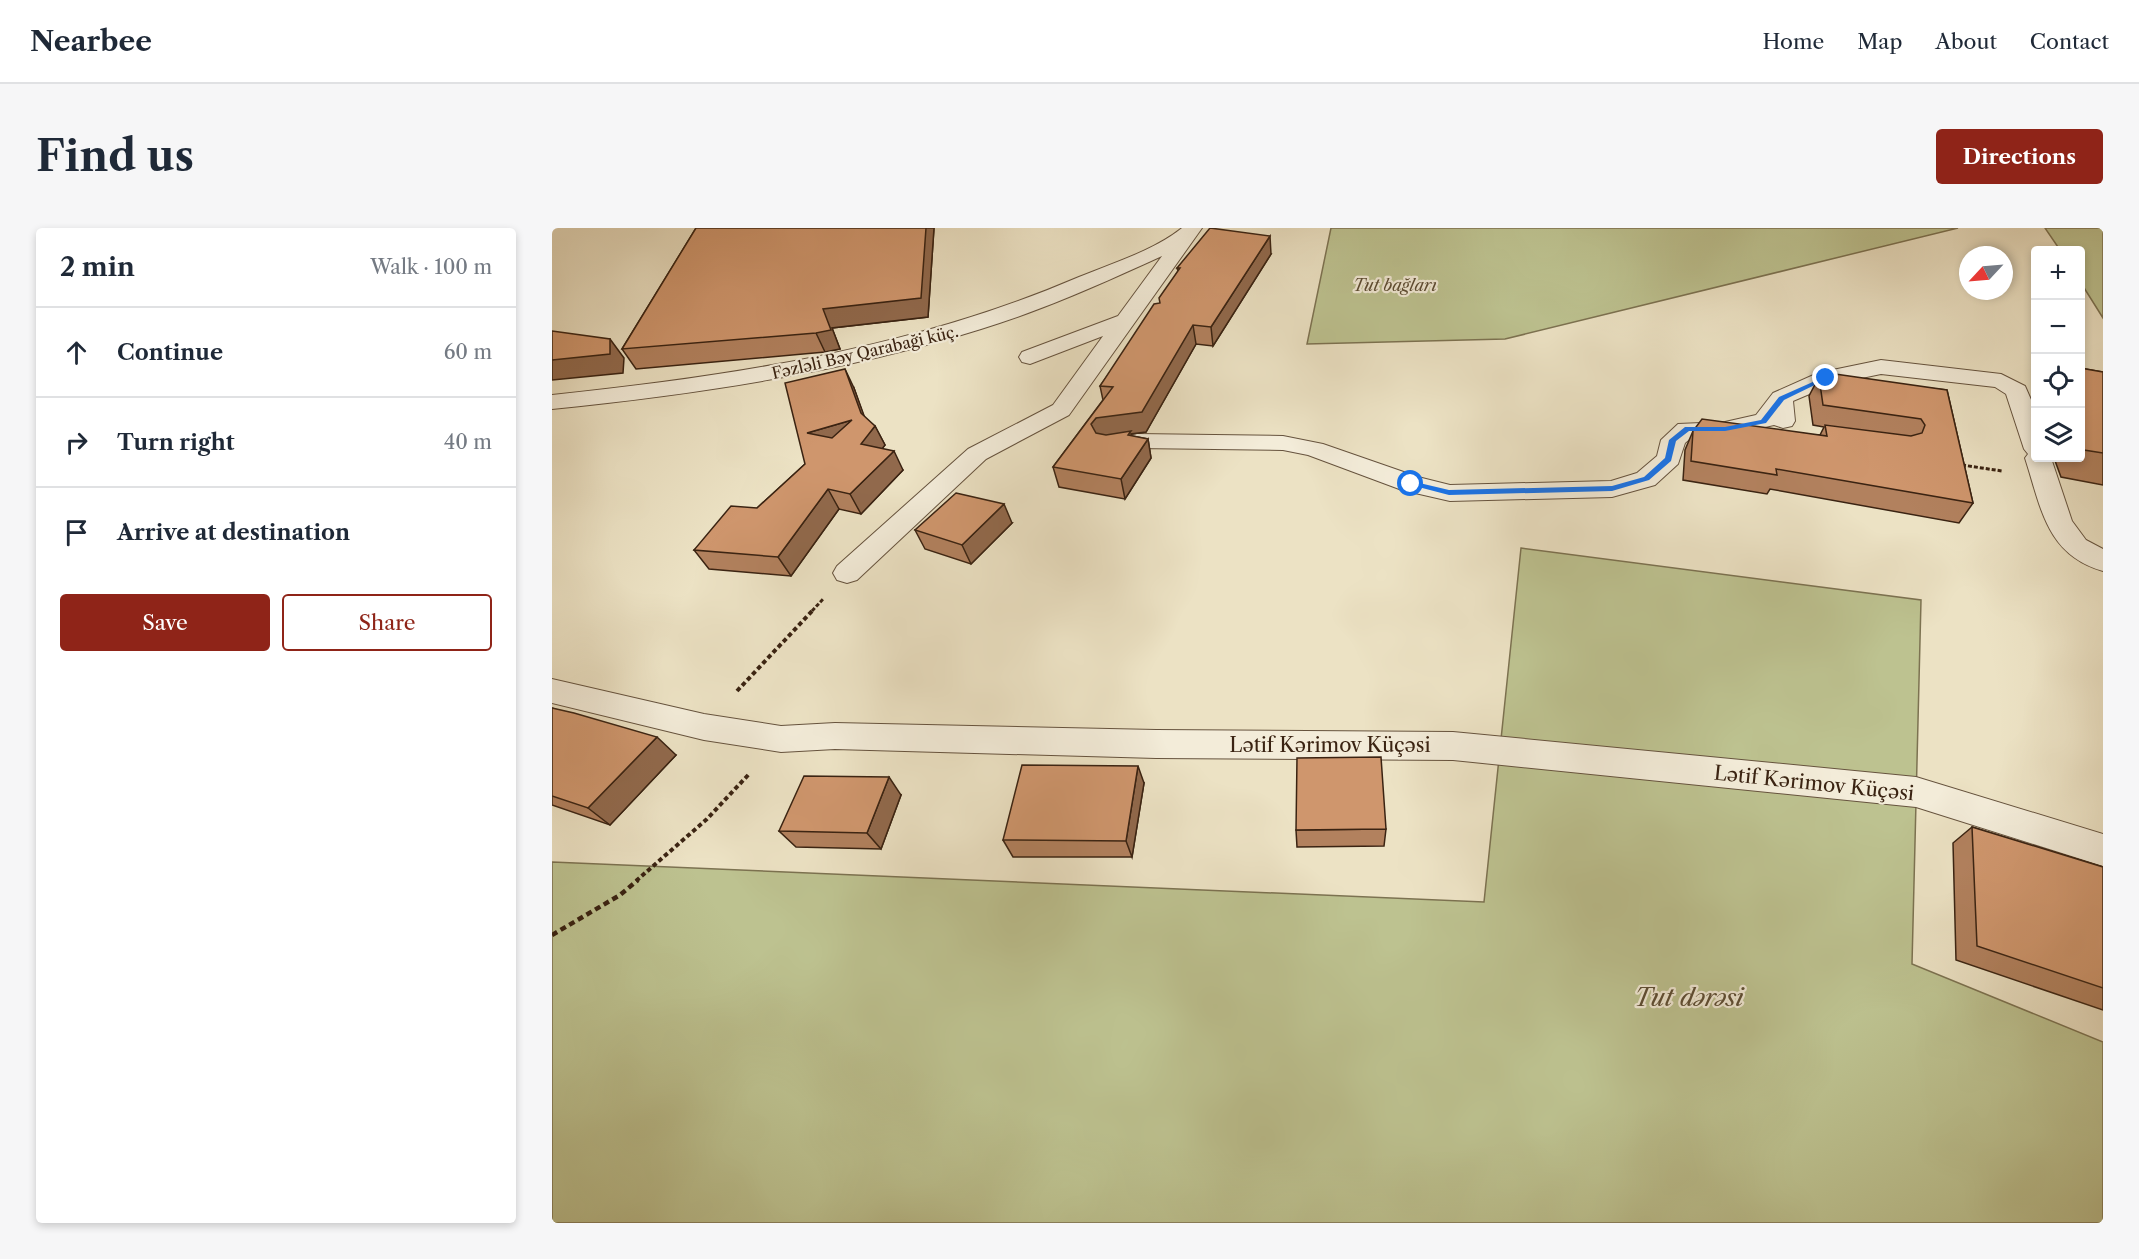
<!DOCTYPE html>
<html lang="en">
<head>
<meta charset="utf-8">
<style>
	:root { --surface:#fff; --page:#f6f6f7; --text:#1f2937; --muted:#747a83; --line:#e0e1e3; --accent:#8f2418 }
	body { margin:0; font-family:"Libre Caslon Text",serif; background:var(--page); color:var(--text) }
	.controls { position:absolute; right:18px; top:18px; display:grid; overflow:hidden; border-radius:6px; box-shadow:0 3px 9px #0003 }
	.controls button { width:54px; height:54px; display:grid; place-items:center; padding:0; border:0; border-bottom:2px solid var(--line); background:var(--surface); color:var(--text); font:30px sans-serif }
	.compass { position:absolute; left:1407px; top:18px; width:54px; height:54px; border-radius:50%; background:var(--surface); box-shadow:0 3px 9px #0003; rotate:244deg }
	.stop { position:absolute; width:18px; height:18px; margin:-14px; border:4px solid #1a73e8; border-radius:50%; background:#fff }
	.stop.end { background:#1a73e8; border-color:#fff; box-shadow:0 2px 6px #0008 }
	.list { margin:0; padding:0; list-style:none }
	h2 { display:flex; justify-content:space-between; align-items:center; height:78px; margin:0; padding:0 24px; font-size:26px }
	h2 small { font-size:20px; font-weight:400; color:var(--muted) }
	.list li { display:grid; grid-template-columns:39px 1fr auto; gap:18px; align-items:center; box-sizing:border-box; height:90px; padding:0 24px; border-top:2px solid var(--line) }
	.list b { display:block; font-size:22px; white-space:nowrap }
	.list em { font-size:20px; font-style:normal; color:var(--muted) }
	.actions { display:flex; gap:12px; padding:18px 24px }
	.actions a { flex:1; padding:14px 0; border:2px solid var(--accent); border-radius:6px; text-align:center; font-size:21px; color:var(--accent) }
	.actions .main { background:var(--accent); color:#fff }
	.icon { flex:none; width:33px; height:33px; fill:none; stroke:currentColor; stroke-width:2; stroke-linecap:round; stroke-linejoin:round }
	.map { position:relative; flex:none; width:1551px; height:995px; overflow:hidden; border-radius:6px }
	header { display:flex; align-items:center; gap:36px; box-sizing:border-box; height:84px; padding:0 30px; background:var(--surface); border-bottom:2px solid var(--line) }
	header strong { font-size:28px }
	nav { display:flex; gap:33px; margin-inline-start:auto; font-size:21px }
	.intro { display:flex; align-items:center; justify-content:space-between; box-sizing:border-box; height:144px; padding:0 36px }
	h1 { margin:0; font-size:42px }
	.button { padding:15px 27px; border-radius:6px; background:var(--accent); color:#fff; font-size:21px; font-weight:700 }
	main { display:flex; gap:36px; padding:0 36px }
	aside { flex:1; background:var(--surface); border-radius:6px; box-shadow:0 3px 9px #0003 }
	.map>svg:first-child { display:block }
	.green { fill:#bdc290; stroke:#7c7251; stroke-width:1.5 }
	.lines { fill:none; stroke-linecap:round; stroke-linejoin:round }
	.minor-casing { stroke:#66533e; stroke-width:2 }
	.path-far2 { stroke:#3a2312; stroke-width:3; stroke-dasharray:4 2; stroke-linecap:butt }
	.path-far1 { stroke:#3a2312; stroke-width:4; stroke-dasharray:4.5 3; stroke-linecap:butt }
	.path { stroke:#3a2312; stroke-width:4.5; stroke-dasharray:6 4; stroke-linecap:butt }
	.minor { fill:#f3ecd9; fill-rule:evenodd }
	.wall { fill:#b2815e; stroke:#3a2312; stroke-width:1.5 }
	.shaded-wall { fill:#91694c; stroke:#3a2312; stroke-width:1.5 }
	.building { fill:#cf966d; stroke:#3a2312; stroke-width:1.5; fill-rule:evenodd }
	.route { fill:#1a73e8 }
	.labels { text-anchor:middle; dominant-baseline:central; stroke-width:4.5; stroke-linejoin:round; paint-order:stroke }
	.far-park-label { font-size:16px; font-style:italic; fill:#5b4b32; stroke:#f3ecd9 }
	.far-street-label { font-size:16px; fill:#3a2312; stroke:#f3ecd9 }
	.street-label { font-size:20px; fill:#3a2312; stroke:#f3ecd9 }
	.near-park-label { font-size:24px; font-style:italic; fill:#5b4b32; stroke:#f3ecd9 }
</style>
</head>
<body>
<header>
<strong>Nearbee</strong>
<nav><a>Home</a><a>Map</a><a>About</a><a>Contact</a></nav>
</header>
<div class="intro"><h1>Find us</h1><a class="button">Directions</a></div>
<main>
<aside>
<h2>2 min<small>Walk · 100 m</small></h2>
<ul class="list">
<li><svg class="icon" aria-label="ahead" viewBox="0 0 24 24"><path d="M12 20V5M6 11l6-6 6 6"/></svg><div><b>Continue</b></div><em>60 m</em></li>
<li><svg class="icon" aria-label="right" viewBox="0 0 24 24"><path d="M7 20v-9h11M14 6l5 5-5 5"/></svg><div><b>Turn right</b></div><em>40 m</em></li>
<li><svg class="icon" aria-label="arrive" viewBox="0 0 24 24"><path d="M6 21V4h12l-3 4 3 4H6"/></svg><div><b>Arrive at destination</b></div></li>
</ul>
<div class="actions"><a class="main">Save</a><a>Share</a></div>
</aside>
<div class="map">
<svg width="1551" height="995" viewBox="0 0 1551 995">
	<rect width="100%" height="100%" fill="#ece2c4"/>
	<filter id="stains"><feTurbulence type="fractalNoise" baseFrequency=".00333" numOctaves="4"/><feColorMatrix values="0 0 0 0 .2 0 0 0 0 .09 0 0 0 0 .02 0 0 0 .5 -.17"/></filter>
	<radialGradient id="worn" r=".72"><stop offset=".6" stop-color="#630" stop-opacity="0"/><stop offset="1" stop-color="#630" stop-opacity=".3"/></radialGradient>
	<g class="green">
		<path d="M 779,0 L 1406,0 L 953,111 L 755,116 Z"/>
		<path d="M 1493,0 L 1551,0 L 1551,90 L 1529,55 L 1528,22 L 1508,22 Z"/>
		<path d="M 969,320 L 1369,372 L 1360,736 L 1551,814 L 1551,995 L 0,995 L 0,634 L 932,674 Z"/>
	</g>
	<g class="lines">
		<g class="minor-casing">
			<g id="minor">
				<path d="M 630,0 L 650,0 L 517,187 L 434,231 L 305,352 L 295,355 L 285,352 L 281,345 L 285,338 L 416,221 L 501,177 L 551,108 L 478,136 L 470,134 L 467,129 L 470,124 L 566,88 L 610,28 C 551,55 491,82 429,101 C 289,145 145,166 0,181 L 0,167 C 181,148 359,121 527,49 C 561,35 601,23 630,0 Z"/>
				<path d="M 1329,132 L 1449,146 L 1473,158 L 1484,183 L 1484,230 L 1499,230 L 1520,293 L 1534,312 L 1551,321 L 1551,343 C 1494,327 1489,279 1473,230 L 1476,226 L 1472,221 L 1454,166 L 1443,159 L 1329,146 L 1281,156 L 1241,173 L 1243,193 L 1240,198 L 1231,200 L 1222,197 L 1173,208 L 1141,208 L 1133,215 L 1126,236 L 1103,257 L 1060,269 L 898,273 L 850,262 L 756,227 L 731,222 L 585,220 L 558,224 L 549,222 L 546,217 L 549,212 L 585,206 L 731,208 L 771,216 L 866,249 L 898,257 L 1059,253 L 1085,245 L 1105,228 L 1109,212 L 1126,196 L 1173,194 L 1204,187 L 1221,165 L 1266,145 Z"/>
				<path d="M 0,451 L 152,486 L 229,498 L 283,495 L 604,502 L 901,504 L 1364,549 L 1551,606 L 1551,638 L 1364,579 L 901,532 L 604,530 L 283,521 L 229,524 L 152,512 L 0,475 Z"/>
			</g>
		</g>
		<g class="path-far2">
			<path d="M 1410,237 L 1450,243"/>
			<path d="M 260,383 L 272,370"/>
		</g>
		<g class="path-far1">
			<path d="M 185,463 L 262,381"/>
			<path d="M 84,653 L 155,591 L 198,545"/>
		</g>
		<path class="path" d="M 0,707 L 68,667 L 86,652"/>
		<use href="#minor" class="minor"/>
	</g>
	<g class="wall">
		<path d="M 144,0 L 382,0 L 376,89 L 280,100 L 288,121 L 273,124 L 84,141 L 70,121 Z"/>
		<path d="M 719,26 L 661,118 L 644,116 L 594,204 L 579,206 L 580,208 L 596,211 L 599,230 L 573,271 L 507,259 L 501,239 L 551,172 L 548,158 L 608,75 L 626,43 L 625,40 Z"/>
		<path d="M 1528,140 L 1551,144 L 1551,257 L 1509,249 L 1502,230 L 1528,230 Z"/>
		<path d="M 1267,149 L 1395,162 L 1421,275 L 1407,295 L 1218,261 L 1215,266 L 1131,252 L 1133,222 L 1141,203 L 1268,207 L 1272,199 L 1261,197 L 1257,168 Z"/>
		<path d="M 1484,159 L 1484,173 L 1480,163 Z"/>
		<path d="M 302,160 L 312,189 L 323,198 L 333,217 L 330,220 L 351,242 L 309,286 L 287,281 L 239,348 L 157,341 L 142,322 L 205,280 L 253,236 Z"/>
		<path d="M 460,295 L 419,336 L 373,321 L 363,302 Z"/>
		<path d="M 0,480 L 124,527 L 58,597 L 0,577 Z"/>
		<path d="M 592,555 L 580,629 L 461,629 L 451,612 Z"/>
		<path d="M 349,567 L 329,621 L 244,619 L 227,603 Z"/>
		<path d="M 1420,599 L 1551,639 L 1551,782 L 1404,732 L 1401,615 Z"/>
		<path d="M 834,601 L 832,618 L 745,619 L 744,602 Z"/>
	</g>
	<g class="shaded-wall">
		<path d="M 374,0 L 382,0 L 376,89 L 280,100 L 288,121 L 273,124 L 264,105 L 271,81 Z"/>
		<path d="M 718,8 L 719,26 L 661,118 L 659,99 Z"/>
		<path d="M 641,97 L 644,116 L 594,204 L 579,206 L 583,223 L 544,216 L 539,196 L 544,190 Z"/>
		<path d="M 58,111 L 72,130 L 71,145 L 0,152 L 0,132 Z"/>
		<path d="M 293,141 L 302,160 L 318,204 L 323,198 L 333,217 L 319,236 L 309,216 Z"/>
		<path d="M 300,192 L 266,225 L 255,205 Z"/>
		<path d="M 596,211 L 599,230 L 573,271 L 569,251 Z"/>
		<path d="M 342,223 L 351,242 L 309,286 L 298,266 Z"/>
		<path d="M 276,261 L 287,281 L 239,348 L 226,329 Z"/>
		<path d="M 452,276 L 460,295 L 419,336 L 410,317 Z"/>
		<path d="M 105,509 L 124,527 L 58,597 L 36,580 Z"/>
		<path d="M 586,538 L 592,555 L 580,629 L 574,613 Z"/>
		<path d="M 337,549 L 349,567 L 329,621 L 315,605 Z"/>
	</g>
	<g class="building">
		<path d="M 144,0 L 374,0 L 369,70 L 271,81 L 279,102 L 264,105 L 70,121 Z"/>
		<path d="M 658,0 L 718,8 L 659,99 L 641,97 L 590,184 L 544,190 L 539,196 L 544,205 L 554,207 L 579,203 L 576,207 L 596,211 L 569,251 L 501,239 L 561,159 L 548,158 L 602,76 L 608,75 L 607,70 L 628,40 L 625,40 Z"/>
		<path d="M 0,103 L 58,111 L 58,126 L 0,132 Z"/>
		<path d="M 1528,140 L 1551,144 L 1551,225 L 1532,222 L 1528,214 Z"/>
		<path d="M 293,141 L 309,185 L 323,198 L 309,216 L 342,223 L 298,266 L 276,261 L 226,329 L 142,322 L 179,278 L 205,280 L 253,236 L 233,155 ZM 300,192 L 280,210 L 255,205 Z"/>
		<path d="M 1276,145 L 1395,162 L 1421,275 L 1224,241 L 1225,247 L 1139,233 L 1141,203 L 1150,191 L 1275,208 L 1273,197 L 1359,208 L 1370,205 L 1373,197 L 1369,191 L 1271,177 L 1267,149 Z"/>
		<path d="M 404,265 L 452,276 L 410,317 L 363,302 Z"/>
		<path d="M 0,480 L 22,485 L 105,509 L 36,580 L 0,568 Z"/>
		<path d="M 829,529 L 834,601 L 744,602 L 745,530 Z"/>
		<path d="M 470,537 L 586,538 L 574,613 L 451,612 Z"/>
		<path d="M 252,548 L 337,549 L 315,605 L 227,603 Z"/>
		<path d="M 1420,599 L 1551,639 L 1551,760 L 1425,718 Z"/>
	</g>
	<path class="route" d="M 1272,149 L 1277,150 L 1232,172 L 1214,195 L 1173,203 L 1137,203 L 1124,213 L 1119,233 L 1097,252 L 1060,263 L 897,267 L 855,256 L 859,253 L 897,262 L 1060,258 L 1092,249 L 1113,230 L 1117,212 L 1133,199 L 1173,199 L 1209,192 L 1227,169 Z"/>
	<g class="labels">
		<g class="far-park-label">
			<text x="843" y="57">Tut bağları</text>
		</g>
		<g class="far-street-label">
			<text transform="translate(313 124) rotate(-13)">Fəzləli Bəy Qarabaği küç.</text>
		</g>
		<g class="street-label">
			<text x="778" y="517">Lətif Kərimov Küçəsi</text>
			<text transform="translate(1262 555) rotate(6)">Lətif Kərimov Küçəsi</text>
		</g>
		<g class="near-park-label">
			<text x="1137" y="769">Tut dərəsi</text>
		</g>
	</g>
	<rect width="100%" height="100%" filter="url(#stains)"/>
	<rect width="100%" height="100%" fill="url(#worn)"/>
</svg>
<div class="controls">
<button>+</button>
<button>−</button>
<button><svg class="icon" aria-label="locate" viewBox="0 0 24 24"><circle cx="12" cy="12" r="6"/><path d="M12 2v4M12 18v4M2 12h4M18 12h4"/></svg></button>
<button><svg class="icon" aria-label="layers" viewBox="0 0 24 24"><path d="M12 4l9 5-9 5-9-5zM3 14l9 5 9-5"/></svg></button>
</div>
<svg class="compass" viewBox="-18 -18 36 36"><path d="M0-13l5 13h-10z" fill="#e53935"/><path d="M0 13l5-13h-10z" fill="#747a83"/></svg>
<div class="stop" style="left:859px;top:256px"></div>
<div class="stop end" style="left:1274px;top:150px"></div>
</div>
</main>
</body>
</html>
